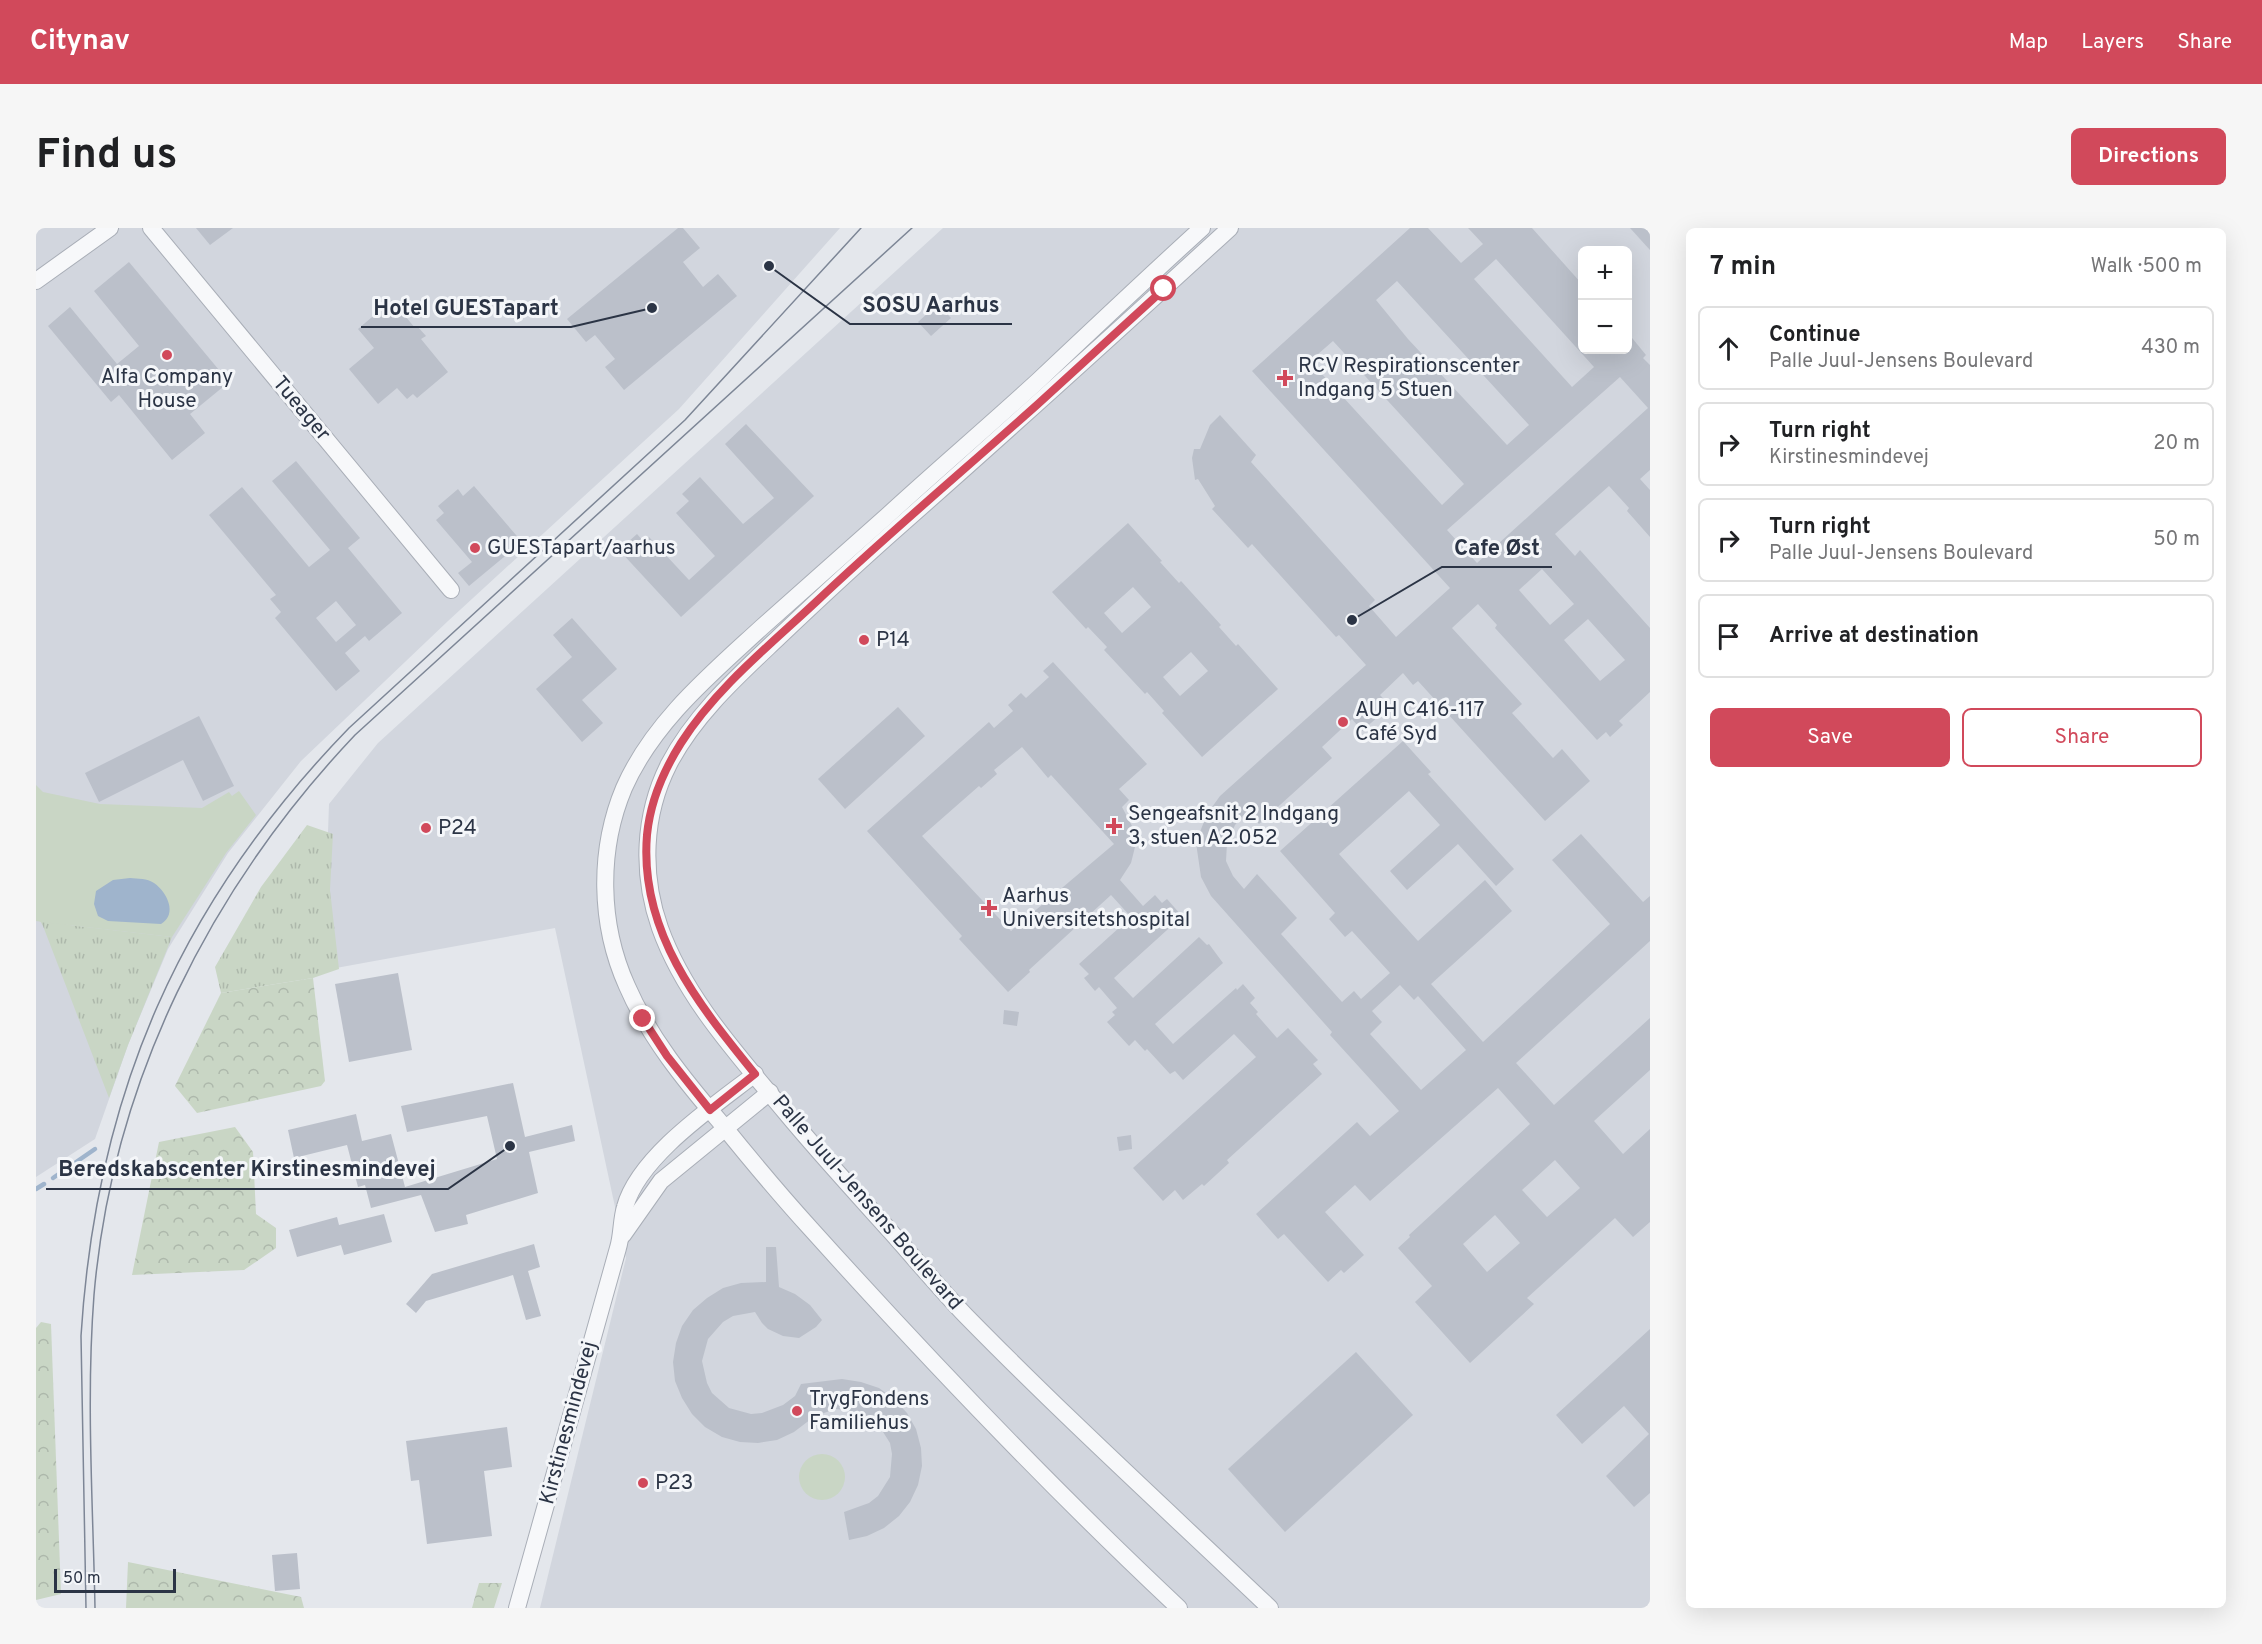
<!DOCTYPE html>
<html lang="en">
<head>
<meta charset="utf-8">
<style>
	:root { --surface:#fff; --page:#f6f6f6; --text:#202124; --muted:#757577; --line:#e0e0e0; --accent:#d1495b }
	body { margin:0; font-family:Overpass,sans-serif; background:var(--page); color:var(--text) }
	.controls { position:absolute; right:18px; top:18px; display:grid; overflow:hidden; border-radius:9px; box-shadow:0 6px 24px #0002 }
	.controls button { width:54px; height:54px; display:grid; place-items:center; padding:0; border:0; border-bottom:2px solid var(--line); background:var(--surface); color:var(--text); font:30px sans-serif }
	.scale { position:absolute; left:18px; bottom:15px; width:122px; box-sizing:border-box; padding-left:6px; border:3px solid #2b3445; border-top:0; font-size:16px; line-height:21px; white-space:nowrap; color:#2b3445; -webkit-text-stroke:4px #f4f6f9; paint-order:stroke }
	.stop { position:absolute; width:18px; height:18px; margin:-14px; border:4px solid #d1495b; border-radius:50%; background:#fff }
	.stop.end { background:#d1495b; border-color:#fff; box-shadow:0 2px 6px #0008 }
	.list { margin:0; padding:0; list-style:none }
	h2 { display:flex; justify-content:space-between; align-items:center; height:78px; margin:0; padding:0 24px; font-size:26px }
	h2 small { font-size:20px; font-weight:400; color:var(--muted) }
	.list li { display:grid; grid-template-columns:39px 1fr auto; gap:18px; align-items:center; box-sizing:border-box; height:84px; margin:0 12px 12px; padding:0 12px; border:2px solid var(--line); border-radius:9px }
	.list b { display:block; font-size:22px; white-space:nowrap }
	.list p { margin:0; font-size:20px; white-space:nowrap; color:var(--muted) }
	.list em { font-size:20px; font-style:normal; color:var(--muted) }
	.actions { display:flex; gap:12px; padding:18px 24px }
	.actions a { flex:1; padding:14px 0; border:2px solid var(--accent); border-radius:9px; text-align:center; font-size:21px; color:var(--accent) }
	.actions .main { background:var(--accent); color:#fff }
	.icon { flex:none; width:33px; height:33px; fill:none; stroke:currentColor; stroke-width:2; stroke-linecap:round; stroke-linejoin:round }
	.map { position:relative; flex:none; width:1614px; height:1380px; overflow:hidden; border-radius:9px }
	header { display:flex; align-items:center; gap:36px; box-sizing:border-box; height:84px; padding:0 30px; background:var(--accent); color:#fff }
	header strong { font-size:28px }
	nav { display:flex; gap:33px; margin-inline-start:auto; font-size:21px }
	.intro { display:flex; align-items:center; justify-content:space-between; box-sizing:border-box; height:144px; padding:0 36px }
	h1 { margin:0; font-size:42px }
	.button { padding:15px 27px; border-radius:9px; background:var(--accent); color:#fff; font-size:21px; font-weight:700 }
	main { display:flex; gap:36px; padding:0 36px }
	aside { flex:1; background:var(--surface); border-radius:9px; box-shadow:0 6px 24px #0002 }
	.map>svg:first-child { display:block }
	.built { fill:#d2d6de; fill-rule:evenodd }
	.grass { fill:url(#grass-tufts) }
	.forest { fill:url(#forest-crowns) }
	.park { fill:#c9d6c5 }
	.water { fill:#9fb4cc }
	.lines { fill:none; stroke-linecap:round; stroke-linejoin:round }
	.stream { stroke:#9fb4cc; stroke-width:4.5 }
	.building { fill:#bbc0ca; fill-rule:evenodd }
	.minor-casing { stroke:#a9aeb7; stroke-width:18 }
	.minor { stroke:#f7f8fa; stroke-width:16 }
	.tram { stroke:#7d8696; stroke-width:1.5 }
	.route { stroke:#d1495b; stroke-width:8 }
	.poi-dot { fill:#d1495b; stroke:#f4f6f9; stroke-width:2 }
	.labels { text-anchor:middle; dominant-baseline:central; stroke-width:6; stroke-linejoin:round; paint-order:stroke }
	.poi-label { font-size:21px; fill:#2b3445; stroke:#f4f6f9; text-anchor:start }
	.street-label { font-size:21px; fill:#2b3445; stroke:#f4f6f9 }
	.leader { fill:none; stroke:#2b3445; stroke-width:2 }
	.callout-dot { fill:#2b3445; stroke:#f4f6f9; stroke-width:2 }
	.callout-label { font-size:22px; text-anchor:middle; font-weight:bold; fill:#2b3445; stroke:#f4f6f9; stroke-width:6; stroke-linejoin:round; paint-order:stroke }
</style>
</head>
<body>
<header>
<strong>Citynav</strong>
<nav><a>Map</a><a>Layers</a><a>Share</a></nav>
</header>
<div class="intro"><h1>Find us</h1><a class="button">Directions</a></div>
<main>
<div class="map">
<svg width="1614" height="1380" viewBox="0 0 1614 1380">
	<defs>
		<pattern id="grass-tufts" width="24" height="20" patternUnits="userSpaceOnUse" patternTransform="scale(1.5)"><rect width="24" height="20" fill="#c9d6c5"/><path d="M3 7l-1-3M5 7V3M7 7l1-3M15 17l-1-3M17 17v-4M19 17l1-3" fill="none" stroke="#adb8ab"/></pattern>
		<pattern id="forest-crowns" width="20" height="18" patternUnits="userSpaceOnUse" patternTransform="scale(1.5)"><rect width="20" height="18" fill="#c9d6c5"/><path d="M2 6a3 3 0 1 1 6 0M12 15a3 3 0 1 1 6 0" fill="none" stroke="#adb8ab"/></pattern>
	</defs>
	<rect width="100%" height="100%" fill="#e4e7ec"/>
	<g class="built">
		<path d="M 0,0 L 804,0 L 643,181 L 412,393 L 265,533 L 192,625 L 132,721 L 92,817 L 59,911 L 0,949 Z"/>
		<path d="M 907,0 L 1614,0 L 1614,1380 L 504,1380 L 590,1030 L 519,700 L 300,740 L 290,660 L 293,576 L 342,515 ZM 1546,22 L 1592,22 L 1592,122 L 1546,122 Z"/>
	</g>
	<g class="grass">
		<path d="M 271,597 L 297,606 L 294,662 L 303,741 L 277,750 L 185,765 L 179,739 L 225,659 Z"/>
		<path d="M 0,686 L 33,697 L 136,709 L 92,817 L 73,870 L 7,698 Z"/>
	</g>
	<g class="forest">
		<path d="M 277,750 L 289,853 L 285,858 L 161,885 L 139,858 L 185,765 Z"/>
		<path d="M 199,899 L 217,924 L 220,986 L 240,1000 L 240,1020 L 208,1042 L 96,1047 L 123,914 Z"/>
		<path d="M 5,1094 L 15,1096 L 25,1366 L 0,1372 L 0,1100 Z"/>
		<path d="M 92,1334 L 265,1369 L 268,1380 L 90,1380 Z"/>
		<path d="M 443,1355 L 466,1355 L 458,1380 L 436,1380 Z"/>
	</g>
	<g class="park">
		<path d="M 0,557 L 7,564 L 64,576 L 166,580 L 193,564 L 196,568 L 203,563 L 220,587 L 190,625 L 136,709 L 6,694 L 0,693 Z"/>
		<circle cx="786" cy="1249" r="23"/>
	</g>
	<path class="water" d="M 94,650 C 102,651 111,650 118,655 C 131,664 142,686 125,696 L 72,693 L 62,688 L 58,676 L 60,663 L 77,652 Z"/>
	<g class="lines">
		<g class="stream">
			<path d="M 17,950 L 59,921"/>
			<path d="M 0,961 L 8,956"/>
		</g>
	</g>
	<g class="building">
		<path d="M 160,0 L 197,0 L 174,17 Z"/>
		<path d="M 642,0 L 647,0 L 664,20 L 647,34 L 667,59 L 682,46 L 701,68 L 588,162 L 569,139 L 579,131 L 559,107 L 550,114 L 531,91 Z"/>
		<path d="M 1374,0 L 1392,0 L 1425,35 L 1447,16 L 1432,0 L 1496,0 L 1546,56 L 1546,122 L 1592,122 L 1592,105 L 1610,127 L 1607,130 L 1614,137 L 1614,242 L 1604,251 L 1614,262 L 1614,309 L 1591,283 L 1593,280 L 1573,258 L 1519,306 L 1539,328 L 1544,322 L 1614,400 L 1614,464 L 1583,493 L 1587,497 L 1574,509 L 1570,504 L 1561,512 L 1459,400 L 1461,397 L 1442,376 L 1416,400 L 1486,476 L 1476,485 L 1517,530 L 1526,521 L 1554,553 L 1509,593 L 1382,453 L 1377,457 L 1367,445 L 1344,467 L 1354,478 L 1326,503 L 1316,491 L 1286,519 L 1296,530 L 1223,596 L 1211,583 L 1199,597 L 1191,615 L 1190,633 L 1197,648 L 1208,661 L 1221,646 L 1261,690 L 1245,706 L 1306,774 L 1318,763 L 1325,771 L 1354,745 L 1316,703 L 1309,709 L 1293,691 L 1299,685 L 1244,623 L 1367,513 L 1395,544 L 1392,546 L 1478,641 L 1460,658 L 1422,616 L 1371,662 L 1354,643 L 1404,597 L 1373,563 L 1303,626 L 1382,713 L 1449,652 L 1476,683 L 1395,756 L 1447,814 L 1574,696 L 1516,632 L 1545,606 L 1607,674 L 1614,668 L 1614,713 L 1480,835 L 1518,877 L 1614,790 L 1614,842 L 1558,893 L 1587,926 L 1614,901 L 1614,994 L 1597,1009 L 1579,990 L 1491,1070 L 1498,1076 L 1434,1135 L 1379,1074 L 1396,1058 L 1362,1020 L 1374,1009 L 1373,1007 L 1494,896 L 1462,860 L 1334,973 L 1319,957 L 1289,984 L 1328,1027 L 1308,1045 L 1305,1042 L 1292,1054 L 1248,1006 L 1242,1011 L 1220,986 L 1321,894 L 1334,908 L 1363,883 L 1294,807 L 1296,804 L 1175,668 L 1165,649 L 1159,608 L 1162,609 L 1171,586 L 1184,568 L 1330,437 L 1303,407 L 1300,409 L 1216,316 L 1212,320 L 1176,281 L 1179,278 L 1162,251 L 1159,252 L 1156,230 L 1158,221 L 1164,221 L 1174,197 L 1184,187 L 1220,227 L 1215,234 L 1339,372 L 1333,378 L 1360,409 L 1414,360 L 1216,143 ZM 1460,31 L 1558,139 L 1536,159 L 1438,51 ZM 1361,53 L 1493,197 L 1471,217 L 1372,111 L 1340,72 ZM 1297,113 L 1428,256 L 1406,277 L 1274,133 ZM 1584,149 L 1612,180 L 1441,335 L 1411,302 ZM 1506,341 L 1538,376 L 1514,397 L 1483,362 ZM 1552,391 L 1589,432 L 1564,453 L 1528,412 ZM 1364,757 L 1378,772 L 1382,768 L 1430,822 L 1385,862 L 1334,806 L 1346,794 L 1336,783 ZM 1519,932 L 1544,960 L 1511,989 L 1486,962 ZM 1459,987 L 1484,1015 L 1451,1044 L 1427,1016 Z"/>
		<path d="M 1594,0 L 1614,0 L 1614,22 Z"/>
		<path d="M 93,34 L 193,154 L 154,186 L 169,205 L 136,232 L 83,167 L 75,174 L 12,98 L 34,79 L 81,136 L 103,118 L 58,63 Z"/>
		<path d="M 356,72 L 379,100 L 381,98 L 390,108 L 385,111 L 412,144 L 381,170 L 377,166 L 371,171 L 361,160 L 342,176 L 313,141 L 338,120 L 322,101 Z"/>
		<path d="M 902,76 L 915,90 L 895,108 L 882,94 Z"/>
		<path d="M 710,196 L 778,268 L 645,389 L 583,322 L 601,306 L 608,314 L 613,309 L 653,352 L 679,328 L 640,285 L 653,273 L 646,266 L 664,249 L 707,296 L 738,270 L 689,216 Z"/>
		<path d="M 260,233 L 324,310 L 312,320 L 366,385 L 333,413 L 329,408 L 309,425 L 324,443 L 300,463 L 239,390 L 245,384 L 234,371 L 240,367 L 173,287 L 206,259 L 273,339 L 294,322 L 236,253 ZM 300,373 L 320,397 L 300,414 L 280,390 Z"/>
		<path d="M 438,258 L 486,314 L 433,358 L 422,345 L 436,334 L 400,292 L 408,285 L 402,278 L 422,261 L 427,268 Z"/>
		<path d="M 1092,295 L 1126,333 L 1124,334 L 1143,355 L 1145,353 L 1185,397 L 1183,399 L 1200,418 L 1202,416 L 1242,461 L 1166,529 L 1126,485 L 1128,483 L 1111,464 L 1109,466 L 1068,422 L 1071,419 L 1052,399 L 1050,401 L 1016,364 ZM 1097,359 L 1115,379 L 1086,405 L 1068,385 ZM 1155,424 L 1172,443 L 1144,468 L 1127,449 Z"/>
		<path d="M 536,390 L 581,441 L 546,472 L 567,495 L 546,514 L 500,461 L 536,429 L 517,407 Z"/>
		<path d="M 1017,434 L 1111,536 L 1083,561 L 1093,572 L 1086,579 L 1096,598 L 1098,607 L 1102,607 L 1095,635 L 1084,652 L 1107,678 L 1119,667 L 1126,675 L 1131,671 L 1145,687 L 1139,691 L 1141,693 L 1078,750 L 1097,770 L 1163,709 L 1171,717 L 1173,716 L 1187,735 L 1119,796 L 1137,816 L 1200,760 L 1201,762 L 1207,756 L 1219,770 L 1214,775 L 1222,784 L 1220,786 L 1241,810 L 1252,800 L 1282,832 L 1277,836 L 1286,846 L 1191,932 L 1193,935 L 1168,958 L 1166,956 L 1147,972 L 1139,962 L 1127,973 L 1097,940 L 1220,829 L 1198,806 L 1147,852 L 1139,843 L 1134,846 L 1111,821 L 1109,823 L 1099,812 L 1093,818 L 1071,794 L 1079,787 L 1076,784 L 1081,780 L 1063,759 L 1059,763 L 1048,750 L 1053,746 L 1043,736 L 1095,689 L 1075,667 L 993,742 L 994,744 L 972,764 L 923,711 L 926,708 L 831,603 L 953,494 L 958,500 L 977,483 L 972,477 L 985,465 L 990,470 L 1013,449 L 1007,443 ZM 986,519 L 1012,550 L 1015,547 L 1078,616 L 975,703 L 886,608 L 943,558 L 945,560 L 961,546 L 958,542 Z"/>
		<path d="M 862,479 L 889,508 L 809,581 L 782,551 Z"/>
		<path d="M 163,488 L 198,558 L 167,573 L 147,532 L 63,574 L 49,545 Z"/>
		<path d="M 362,745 L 376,822 L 313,834 L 299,756 Z"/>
		<path d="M 968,782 L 983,784 L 981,798 L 967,796 Z"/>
		<path d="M 477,855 L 489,909 L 536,897 L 539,913 L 493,924 L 502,965 L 430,987 L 432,996 L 399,1004 L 385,967 L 335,980 L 329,957 L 322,959 L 311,917 L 258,930 L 252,902 L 320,886 L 326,913 L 355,906 L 369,959 L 461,931 L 451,888 L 371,904 L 365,878 Z"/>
		<path d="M 1095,907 L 1096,921 L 1083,923 L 1081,909 Z"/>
		<path d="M 348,986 L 356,1014 L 308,1027 L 305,1017 L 261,1029 L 253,1002 L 301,989 L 303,997 Z"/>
		<path d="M 498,1016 L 504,1039 L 492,1043 L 505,1088 L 490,1092 L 477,1047 L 390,1073 L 380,1085 L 370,1076 L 396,1046 Z"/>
		<path d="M 730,1019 L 740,1019 L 743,1059 L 759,1066 L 774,1077 L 786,1092 L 780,1099 L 763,1110 L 747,1108 L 732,1101 L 726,1095 L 719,1084 L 697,1088 L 687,1094 L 672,1111 L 666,1133 L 671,1155 L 676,1165 L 693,1180 L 715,1186 L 726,1185 L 747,1177 L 759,1168 L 765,1156 L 806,1151 L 825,1154 L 843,1160 L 858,1171 L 871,1185 L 880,1201 L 885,1220 L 886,1238 L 882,1257 L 874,1274 L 863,1288 L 848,1300 L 831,1308 L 813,1312 L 808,1284 L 833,1275 L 842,1268 L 854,1249 L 856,1226 L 854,1215 L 842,1196 L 823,1184 L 800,1181 L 779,1188 L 758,1204 L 741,1212 L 722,1215 L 704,1214 L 686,1209 L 669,1199 L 656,1186 L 646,1170 L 639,1153 L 637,1134 L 640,1115 L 646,1098 L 657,1082 L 671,1070 L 687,1060 L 705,1055 L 730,1054 Z"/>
		<path d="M 1614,1101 L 1614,1265 L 1598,1279 L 1570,1248 L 1613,1206 L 1588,1178 L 1546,1216 L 1520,1187 Z"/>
		<path d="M 1320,1124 L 1377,1187 L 1249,1304 L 1192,1241 Z"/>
		<path d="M 471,1199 L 476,1239 L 448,1243 L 456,1308 L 391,1316 L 383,1252 L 375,1253 L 370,1213 Z"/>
		<path d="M 261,1325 L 264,1361 L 239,1363 L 236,1327 Z"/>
	</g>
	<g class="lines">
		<g class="minor-casing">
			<g id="minor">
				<path d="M 115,0 L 415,362"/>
				<path d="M 1194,0 C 1086,99 977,198 867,295 C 825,332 784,370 743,409 C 703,447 659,486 633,536 C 607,587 605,646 624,700 C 649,770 703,828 750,885 C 784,926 820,965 855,1004 C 880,1032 904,1061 930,1088 C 1029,1189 1132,1283 1234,1380"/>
				<path d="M 0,53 L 74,0"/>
				<path d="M 587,1007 L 625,953 L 734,864"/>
				<path d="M 481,1380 L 582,1020 C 586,1007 585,992 589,979 C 603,928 678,878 719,846"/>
				<path d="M 1143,1380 C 1015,1260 893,1132 775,1001 C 744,967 714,931 685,895 C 649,853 613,809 591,758 C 563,696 562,622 588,560 C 617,494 675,446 726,399 C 768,362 809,325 851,288 C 901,242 953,198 1003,152 C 1057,101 1111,50 1166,0"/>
			</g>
		</g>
		<use href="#minor" class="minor"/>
		<g class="tram">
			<path d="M 50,1380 L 45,1108 C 60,866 144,674 313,500 L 649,192 L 825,0"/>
			<path d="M 59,1380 C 57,1276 50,1171 58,1067 C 76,855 174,660 319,507 L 876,0"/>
		</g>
	</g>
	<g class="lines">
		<path class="route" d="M 607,791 L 631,828 L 674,882 L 719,846 C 662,776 603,703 611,607 C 614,575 628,542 645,515 C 680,460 734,417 781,373 C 853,305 928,242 1002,176 C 1044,138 1086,99 1128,61"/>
	</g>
	<g class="poi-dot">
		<circle cx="131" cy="127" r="6"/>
		<path d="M1246 141h6v6h6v6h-6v6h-6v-6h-6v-6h6z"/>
		<circle cx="439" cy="320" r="6"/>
		<circle cx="828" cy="412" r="6"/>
		<circle cx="1307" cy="494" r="6"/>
		<path d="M1075 589h6v6h6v6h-6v6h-6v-6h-6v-6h6z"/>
		<circle cx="390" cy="600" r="6"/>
		<path d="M950 671h6v6h6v6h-6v6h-6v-6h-6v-6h6z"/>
		<circle cx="761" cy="1183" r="6"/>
		<circle cx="607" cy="1255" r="6"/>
	</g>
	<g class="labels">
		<g class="poi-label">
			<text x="1262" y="138">RCV Respirationscenter<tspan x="1262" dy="24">Indgang 5 Stuen</tspan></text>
			<text x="131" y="149" text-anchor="middle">Alfa Company<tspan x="131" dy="24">House</tspan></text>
			<text x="451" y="320">GUESTapart/aarhus</text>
			<text x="840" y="412">P14</text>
			<text x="1319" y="482">AUH C416-117<tspan x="1319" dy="24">Café Syd</tspan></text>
			<text x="1092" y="586">Sengeafsnit 2 Indgang<tspan x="1092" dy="24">3, stuen A2.052</tspan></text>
			<text x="402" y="600">P24</text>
			<text x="966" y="668">Aarhus<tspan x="966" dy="24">Universitetshospital</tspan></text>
			<text x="773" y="1171">TrygFondens<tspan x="773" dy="24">Familiehus</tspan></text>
			<text x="619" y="1255">P23</text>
		</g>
		<g class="street-label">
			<text transform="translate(265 181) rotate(50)">Tueager</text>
			<text transform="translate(831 975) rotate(49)">Palle Juul-Jensens Boulevard</text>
			<text transform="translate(533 1195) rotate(-75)">Kirstinesmindevej</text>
		</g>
	</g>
	<path class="leader" d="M733 38L814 96H976M616 80L535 99H325M1316 392L1406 339H1516M474 918L412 961H10"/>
	<g class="callout-dot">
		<circle cx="733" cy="38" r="6"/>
		<circle cx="616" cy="80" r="6"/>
		<circle cx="1316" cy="392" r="6"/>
		<circle cx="474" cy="918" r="6"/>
	</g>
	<g class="callout-label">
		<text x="895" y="84">SOSU Aarhus</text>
		<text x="430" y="87">Hotel GUESTapart</text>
		<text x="1461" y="327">Cafe Øst</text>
		<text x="211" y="948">Beredskabscenter Kirstinesmindevej</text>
	</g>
</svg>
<div class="controls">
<button>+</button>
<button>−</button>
</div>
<div class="scale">50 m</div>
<div class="stop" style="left:1128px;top:61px"></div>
<div class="stop end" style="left:607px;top:791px"></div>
</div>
<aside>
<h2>7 min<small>Walk · 500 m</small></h2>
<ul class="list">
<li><svg class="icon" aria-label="ahead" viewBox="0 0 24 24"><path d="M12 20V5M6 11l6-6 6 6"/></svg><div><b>Continue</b><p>Palle Juul-Jensens Boulevard</p></div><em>430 m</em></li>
<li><svg class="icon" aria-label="right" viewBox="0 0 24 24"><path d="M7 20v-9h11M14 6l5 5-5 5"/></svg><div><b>Turn right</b><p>Kirstinesmindevej</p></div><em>20 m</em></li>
<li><svg class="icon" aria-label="right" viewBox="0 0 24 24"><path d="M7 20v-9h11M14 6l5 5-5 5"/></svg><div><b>Turn right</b><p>Palle Juul-Jensens Boulevard</p></div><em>50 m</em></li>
<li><svg class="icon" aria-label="arrive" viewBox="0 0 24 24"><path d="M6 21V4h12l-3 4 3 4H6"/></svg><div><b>Arrive at destination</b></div></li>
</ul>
<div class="actions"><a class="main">Save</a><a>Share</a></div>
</aside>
</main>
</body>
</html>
